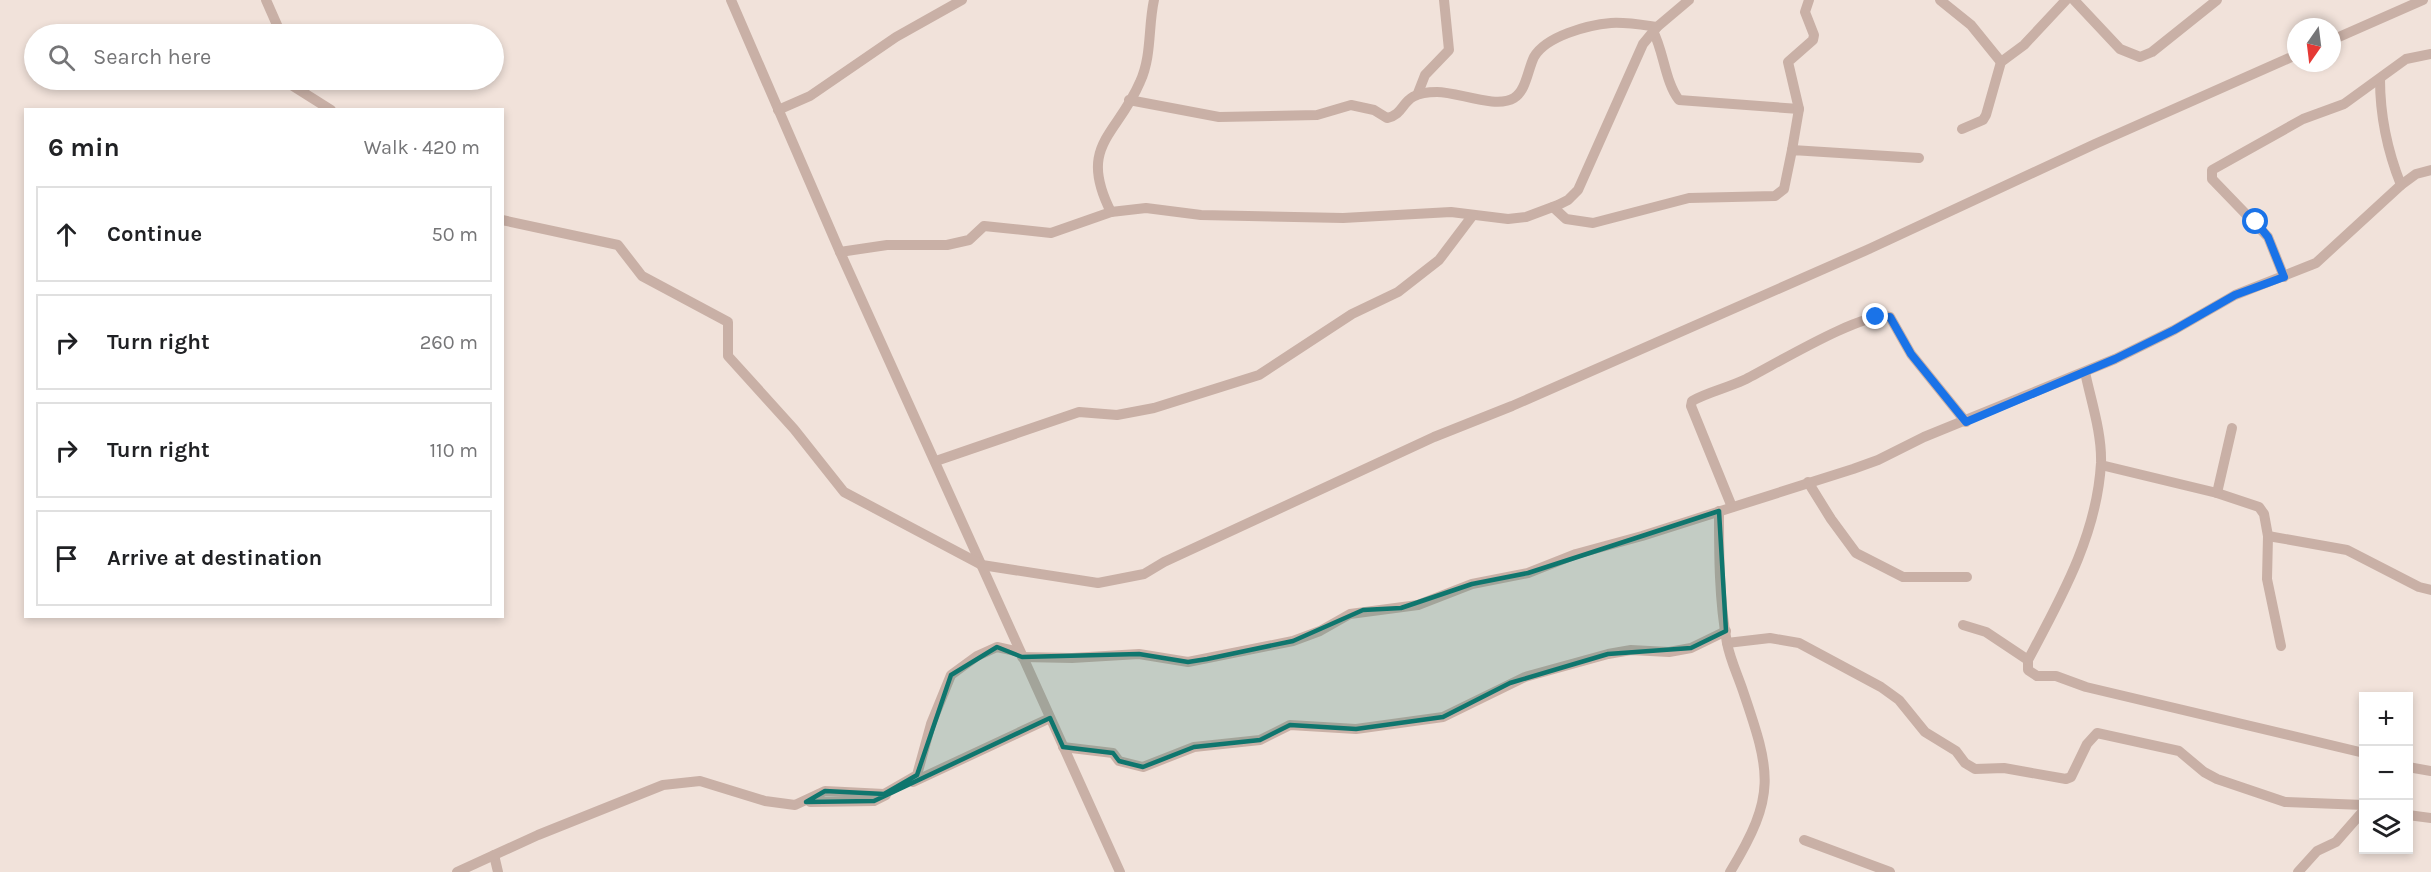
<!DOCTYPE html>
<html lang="en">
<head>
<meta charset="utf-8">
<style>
	:root { --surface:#fff; --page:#f6f6f6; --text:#202124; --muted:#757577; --line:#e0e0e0 }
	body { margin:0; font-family:Karla,sans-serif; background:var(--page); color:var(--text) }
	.controls { position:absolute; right:18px; bottom:18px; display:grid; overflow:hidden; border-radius:0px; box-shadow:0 3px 9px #0003 }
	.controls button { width:54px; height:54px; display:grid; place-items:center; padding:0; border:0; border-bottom:2px solid var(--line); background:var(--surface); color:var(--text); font:30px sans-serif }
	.compass { position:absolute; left:2287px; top:18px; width:54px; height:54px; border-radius:50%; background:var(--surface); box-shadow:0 3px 9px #0003; rotate:194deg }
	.stop { position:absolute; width:18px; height:18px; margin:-14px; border:4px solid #1a73e8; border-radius:50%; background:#fff }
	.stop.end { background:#1a73e8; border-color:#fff; box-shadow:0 2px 6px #0008 }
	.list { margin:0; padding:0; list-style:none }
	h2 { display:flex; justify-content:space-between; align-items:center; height:78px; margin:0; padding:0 24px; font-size:26px }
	h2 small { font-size:20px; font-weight:400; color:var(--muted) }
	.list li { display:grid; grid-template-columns:39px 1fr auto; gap:18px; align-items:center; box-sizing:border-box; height:96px; margin:0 12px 12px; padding:0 12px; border:2px solid var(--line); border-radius:0px }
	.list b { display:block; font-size:22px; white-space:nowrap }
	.list em { font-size:20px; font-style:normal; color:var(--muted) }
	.icon { flex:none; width:33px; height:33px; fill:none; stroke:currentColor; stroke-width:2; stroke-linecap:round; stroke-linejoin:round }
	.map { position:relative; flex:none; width:2431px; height:872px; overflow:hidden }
	.search { position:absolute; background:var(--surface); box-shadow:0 3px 9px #0003; left:24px; top:24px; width:480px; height:66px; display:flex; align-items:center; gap:15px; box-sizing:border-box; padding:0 21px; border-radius:33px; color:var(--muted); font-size:22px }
	.panel { position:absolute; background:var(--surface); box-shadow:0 3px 9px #0003; left:24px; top:108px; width:480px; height:510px; border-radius:0px }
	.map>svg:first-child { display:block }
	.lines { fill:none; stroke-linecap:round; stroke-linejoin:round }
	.street { stroke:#c9b0a6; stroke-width:10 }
	.route { stroke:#1a73e8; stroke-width:8 }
	.marked { fill:#0f766e; fill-opacity:0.2; stroke:#0f766e; stroke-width:4.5; stroke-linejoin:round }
</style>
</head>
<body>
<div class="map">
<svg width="2431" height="872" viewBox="0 0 2431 872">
	<rect width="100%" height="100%" fill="#f1e2da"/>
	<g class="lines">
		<g class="street">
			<path d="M 266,0 L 281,34"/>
			<path d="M 731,0 L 840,252 L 1120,872"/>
			<path d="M 1940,0 L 1971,25 L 2001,62"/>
			<path d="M 2074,0 L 2120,49 L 2140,57 L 2152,52 L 2217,0"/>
			<path d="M 1653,31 C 1664,52 1665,82 1679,100 L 1799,109"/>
			<path d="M 2332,40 L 2423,0"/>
			<path d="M 2380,79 C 2380,117 2387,150 2401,185"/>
			<path d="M 291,80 L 293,86 L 331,110"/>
			<path d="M 1418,93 L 1425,75 L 1449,50 L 1444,0"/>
			<path d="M 1129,100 L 1219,117 L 1317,115 L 1351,105 L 1374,110 L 1387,118 C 1409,113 1398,92 1437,92 C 1458,92 1496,109 1514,98 C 1526,91 1528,69 1534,57 C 1546,36 1588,25 1611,23 C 1626,22 1643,25 1657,27"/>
			<path d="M 778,110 L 810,96 L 896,37 L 962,0"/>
			<path d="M 1962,129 L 1983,120 L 1986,115 L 2001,62 L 2024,45 L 2066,0"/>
			<path d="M 1792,150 L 1799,109 L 1788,62 L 1813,40 L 1814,35 L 1805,12 L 1809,0"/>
			<path d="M 1553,207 L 1566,219 L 1593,223 L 1689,198 L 1775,196 L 1784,189 L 1792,150 L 1919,158"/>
			<path d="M 1111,212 C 1077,145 1117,136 1140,82 C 1152,56 1148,27 1154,0"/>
			<path d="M 502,220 L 618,245 L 642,276 L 728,322 L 728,356 L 794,429 L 844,492 L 982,565 L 1098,583 L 1144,574 L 1164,562 L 1434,437 L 1512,406 L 1869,249 L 2095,144 L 2296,55"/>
			<path d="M 840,252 L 887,245 L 947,245 L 969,240 L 984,226 L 1051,233 L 1111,212 L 1146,208 L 1201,215 L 1343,218 L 1451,212 L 1508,219 L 1526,217 L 1558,205 L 1568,200 L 1578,190 L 1643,44 L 1657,27 L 1689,0"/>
			<path d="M 2284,277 L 2268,237 L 2212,179 L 2212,170 L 2303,119 L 2344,104 L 2406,59 L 2431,54"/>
			<path d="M 2085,372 C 2091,401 2102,433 2101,463 C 2097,535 2061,598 2028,660 L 2028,670 L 2037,676 L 2056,676 L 2086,687 L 2364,753"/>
			<path d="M 936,461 L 1079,412 L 1117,415 L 1154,408 L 1259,375 L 1352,314 L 1398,292 L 1439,260 L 1473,215"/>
			<path d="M 2101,465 L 2217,493 L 2259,507 L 2264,514 L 2268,536 L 2267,579 L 2281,646"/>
			<path d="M 1808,482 L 1831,519 L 1856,553 L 1903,577 L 1967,577"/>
			<path d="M 2217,493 L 2232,428"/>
			<path d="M 1732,507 L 1691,406 L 1692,401 C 1708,392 1727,388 1744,380 C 1771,367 1865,309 1890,317 L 1911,354 L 1966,422"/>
			<path d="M 1719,511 C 1719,555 1719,600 1727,643 C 1730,659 1738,676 1743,691 C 1771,773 1777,795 1730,872"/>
			<path d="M 2268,536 L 2347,550 L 2419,587 L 2431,590"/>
			<path d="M 1963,625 L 1986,632 L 2028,660"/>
			<path d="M 1727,643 L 1770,638 L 1799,643 L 1881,687 L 1899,700 L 1925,732 L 1956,751 L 1965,763 L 1975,769 L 2004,768 L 2066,779 L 2071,777 L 2087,744 L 2097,733 L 2179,751 L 2204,772 L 2217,779 L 2285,802 L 2364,805"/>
			<path d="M 1022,657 L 1072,658 L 1139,654 L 1188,662 L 1293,641 L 1320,631 L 1350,614 L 1418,605 L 1472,584 L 1528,573 L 1576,554 L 1642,536 L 1853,469 L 1878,460 L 1924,437 L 2115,359 L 2174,330 L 2235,295 L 2316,263 L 2401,185 L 2416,174 L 2431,170"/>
			<path d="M 1063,747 L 1113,753 L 1119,761 L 1143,767 L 1194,747 L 1260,740 L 1290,725 L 1356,729 L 1443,717 L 1525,677 L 1608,654 L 1631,650 L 1669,652 L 1691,648 L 1726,631"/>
			<path d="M 2408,767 L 2431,771"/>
			<path d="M 913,782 L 1050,718"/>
			<path d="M 810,802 L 874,801 L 886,795"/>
			<path d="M 2408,815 L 2431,818"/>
			<path d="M 1804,840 L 1890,872"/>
			<path d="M 494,855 L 498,872"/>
			<path d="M 457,872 L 538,835 L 663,785 L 700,781 L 765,801 L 795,805 L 825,791 L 884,794 L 917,775 L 931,724 L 951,675 L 977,656 L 997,647 L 1020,652"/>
			<path d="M 2298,872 L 2317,851 L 2336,842 L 2364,810"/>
		</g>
	</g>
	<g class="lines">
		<path class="route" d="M 1876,317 L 1890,317 L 1911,354 L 1966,422 L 2115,359 L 2174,330 L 2235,295 L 2284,277 L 2268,237 L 2256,222"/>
	</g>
	<path class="marked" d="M 1719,511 L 1726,631 L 1691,648 L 1608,654 L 1510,683 L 1443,717 L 1356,729 L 1290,725 L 1260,740 L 1194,747 L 1143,767 L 1119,761 L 1113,753 L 1063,747 L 1050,718 L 874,801 L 806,802 L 825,791 L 884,794 L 917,775 L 951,675 L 997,647 L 1022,657 L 1139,654 L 1188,662 L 1207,659 L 1293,641 L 1363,610 L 1401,608 L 1472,584 L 1528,573 Z"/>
</svg>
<div class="controls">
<button>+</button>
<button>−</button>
<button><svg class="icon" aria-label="layers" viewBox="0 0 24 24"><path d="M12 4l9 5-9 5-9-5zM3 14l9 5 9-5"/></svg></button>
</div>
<svg class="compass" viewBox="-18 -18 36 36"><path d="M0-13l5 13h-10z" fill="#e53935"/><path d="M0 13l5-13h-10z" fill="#757577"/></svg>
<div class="stop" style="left:2256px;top:222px"></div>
<div class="stop end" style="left:1876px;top:317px"></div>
<div class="search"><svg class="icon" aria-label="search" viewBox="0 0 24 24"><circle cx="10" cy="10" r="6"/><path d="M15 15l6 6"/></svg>Search here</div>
<section class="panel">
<h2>6 min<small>Walk · 420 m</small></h2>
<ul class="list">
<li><svg class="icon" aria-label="ahead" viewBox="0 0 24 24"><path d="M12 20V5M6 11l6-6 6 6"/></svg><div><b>Continue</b></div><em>50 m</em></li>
<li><svg class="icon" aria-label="right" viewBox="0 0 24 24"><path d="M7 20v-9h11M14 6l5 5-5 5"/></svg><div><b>Turn right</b></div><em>260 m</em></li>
<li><svg class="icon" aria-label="right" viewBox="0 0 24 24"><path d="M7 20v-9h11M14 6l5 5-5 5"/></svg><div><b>Turn right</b></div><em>110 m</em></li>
<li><svg class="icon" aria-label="arrive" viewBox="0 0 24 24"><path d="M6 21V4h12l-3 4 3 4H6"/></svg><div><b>Arrive at destination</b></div></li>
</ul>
</section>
</div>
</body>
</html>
